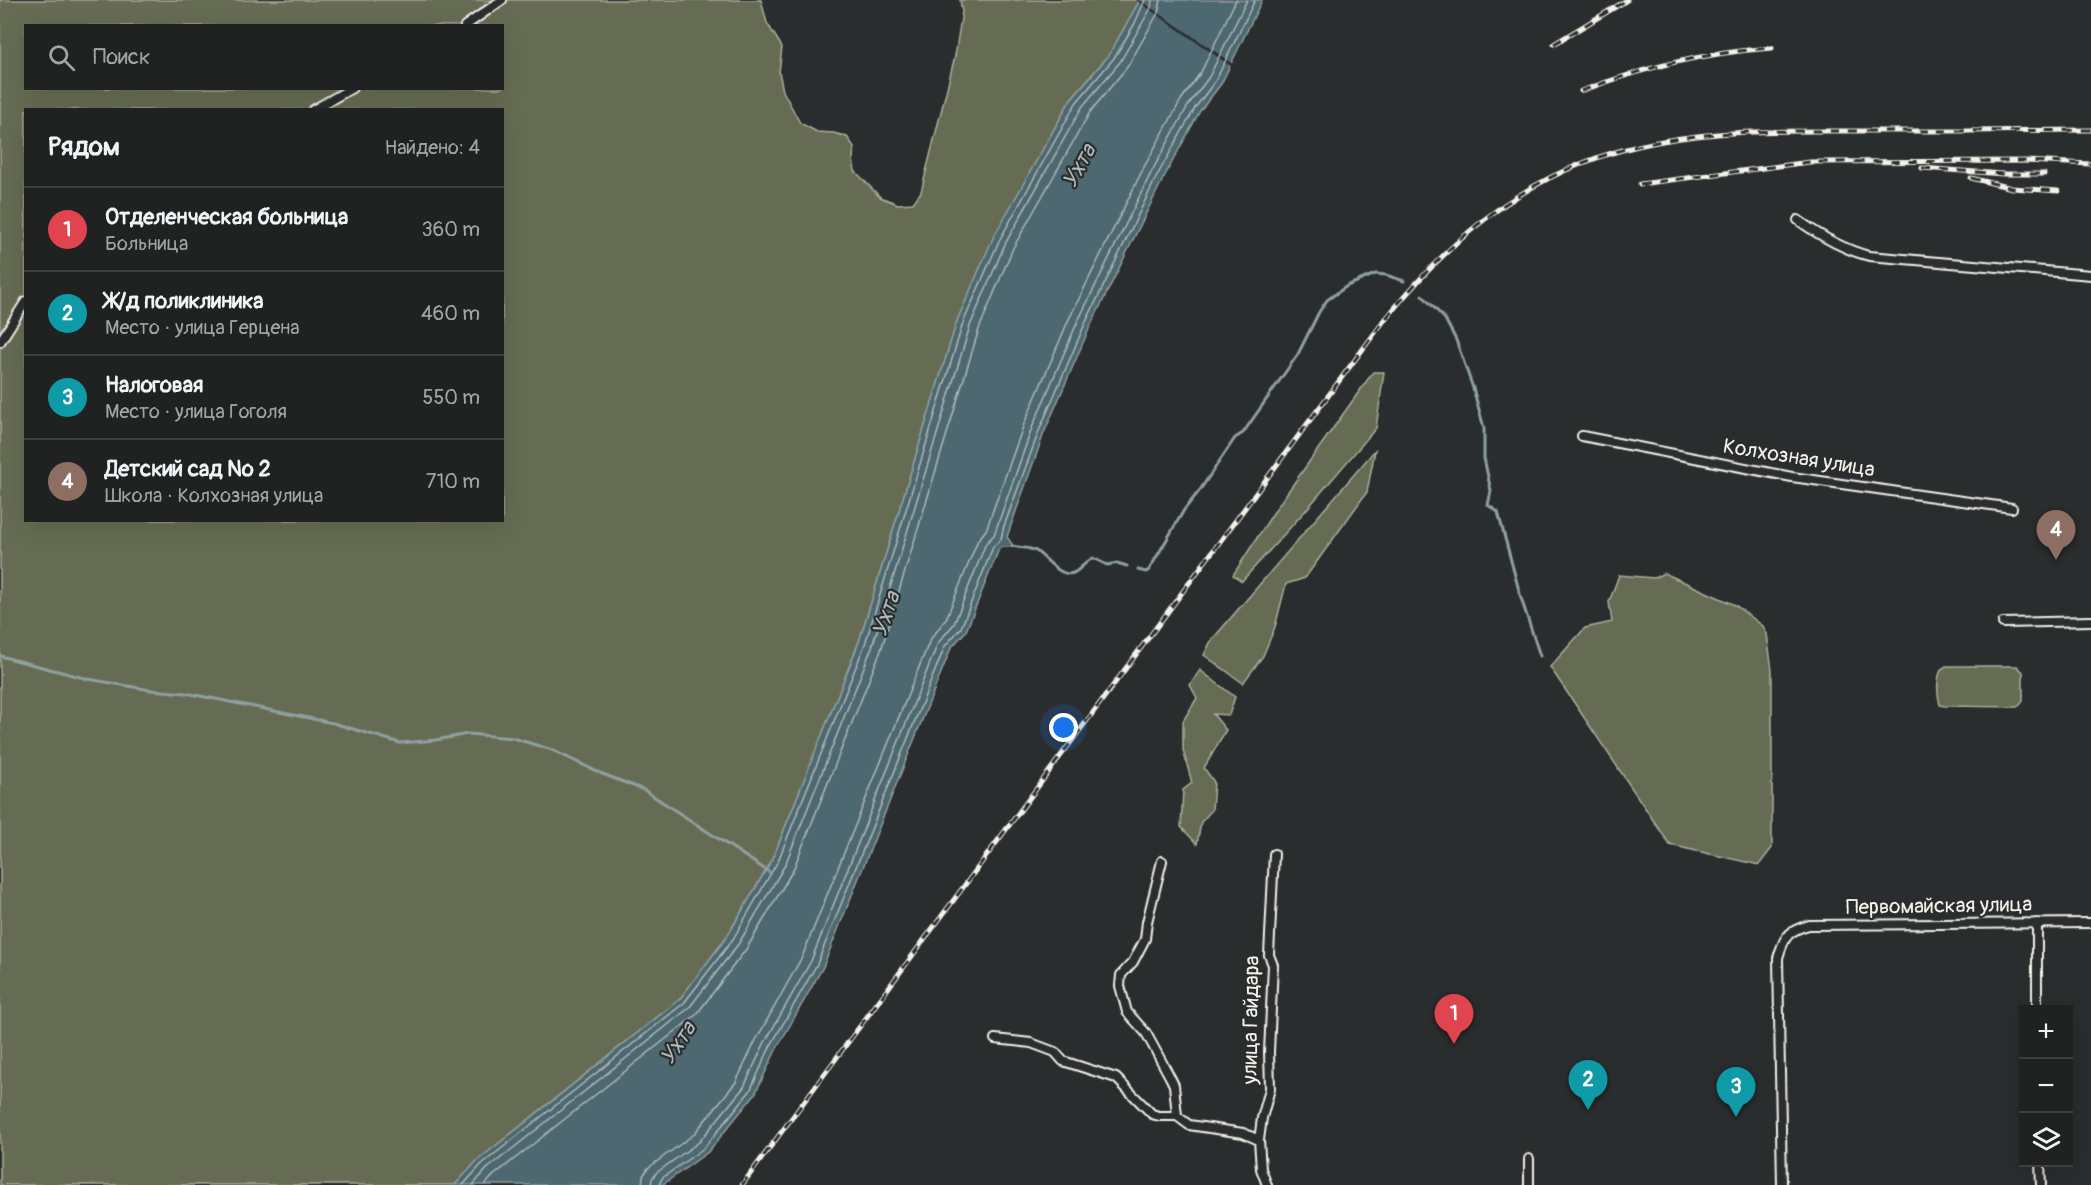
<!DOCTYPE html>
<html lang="ru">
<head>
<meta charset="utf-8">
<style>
	:root { --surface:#202222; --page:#2d2f2f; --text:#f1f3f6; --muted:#a2a4a5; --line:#3d3f40; --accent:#2563eb }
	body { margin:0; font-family:Pangolin,sans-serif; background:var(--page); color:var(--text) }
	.controls { position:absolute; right:18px; bottom:18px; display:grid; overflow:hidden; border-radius:0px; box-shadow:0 6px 24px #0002 }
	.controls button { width:54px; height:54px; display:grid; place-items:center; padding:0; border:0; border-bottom:2px solid var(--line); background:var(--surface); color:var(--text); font:30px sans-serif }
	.you { position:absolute; left:1064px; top:728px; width:21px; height:21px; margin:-15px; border:4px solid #fff; border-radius:50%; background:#1a73e8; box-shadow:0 0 0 9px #1a73e833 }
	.badge { display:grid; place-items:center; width:39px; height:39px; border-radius:50%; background:var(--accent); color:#fff; font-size:20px; font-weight:700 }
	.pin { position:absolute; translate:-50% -50px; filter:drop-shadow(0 2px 3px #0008) }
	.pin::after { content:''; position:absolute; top:32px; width:21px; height:18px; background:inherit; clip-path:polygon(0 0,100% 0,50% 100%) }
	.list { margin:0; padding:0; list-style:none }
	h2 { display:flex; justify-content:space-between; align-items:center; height:78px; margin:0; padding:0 24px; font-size:26px }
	h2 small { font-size:20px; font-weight:400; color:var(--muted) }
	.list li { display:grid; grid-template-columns:39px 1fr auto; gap:18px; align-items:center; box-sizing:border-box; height:84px; padding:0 24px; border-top:2px solid var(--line) }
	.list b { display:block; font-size:22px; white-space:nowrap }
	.list p { margin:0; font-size:20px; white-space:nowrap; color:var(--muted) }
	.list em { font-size:20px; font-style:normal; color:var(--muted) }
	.icon { flex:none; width:33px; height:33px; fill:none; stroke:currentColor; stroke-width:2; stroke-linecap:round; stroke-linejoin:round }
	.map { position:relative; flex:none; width:2091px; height:1185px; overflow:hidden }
	.search { position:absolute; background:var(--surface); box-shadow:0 6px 24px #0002; left:24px; top:24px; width:480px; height:66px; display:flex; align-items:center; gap:15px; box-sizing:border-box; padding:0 21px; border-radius:0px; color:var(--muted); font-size:22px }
	.panel { position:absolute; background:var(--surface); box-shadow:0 6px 24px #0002; left:24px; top:108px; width:480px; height:414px; border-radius:0px }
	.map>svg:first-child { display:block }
	.green { fill:#666c52; stroke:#adae9d; stroke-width:1.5; fill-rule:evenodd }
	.water { fill:#4d6871; stroke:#909fa1; stroke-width:1.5 }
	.pier { fill:#2a2d2e }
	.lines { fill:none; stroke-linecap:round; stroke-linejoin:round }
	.shore { stroke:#b1bab8; stroke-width:1.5 }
	.stream { stroke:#909fa1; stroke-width:3 }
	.street-casing { stroke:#f4f1e8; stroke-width:12 }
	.street { stroke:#2a2d2e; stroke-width:8 }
	.rail-casing { stroke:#f4f1e8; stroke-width:5 }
	.rail { stroke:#2a2d2e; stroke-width:3; stroke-dasharray:9; stroke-linecap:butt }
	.labels { text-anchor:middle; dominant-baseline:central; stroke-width:4.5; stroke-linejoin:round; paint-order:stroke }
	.street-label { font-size:21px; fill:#f4f1e8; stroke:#2a2d2e }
	.water-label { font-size:22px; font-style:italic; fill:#b1bab8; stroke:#2a2d2e }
</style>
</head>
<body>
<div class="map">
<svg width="2091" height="1185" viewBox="0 0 2091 1185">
	<rect width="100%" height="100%" fill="#2a2d2e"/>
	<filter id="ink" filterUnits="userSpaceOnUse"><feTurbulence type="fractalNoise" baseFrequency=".0167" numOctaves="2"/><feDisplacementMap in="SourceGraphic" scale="12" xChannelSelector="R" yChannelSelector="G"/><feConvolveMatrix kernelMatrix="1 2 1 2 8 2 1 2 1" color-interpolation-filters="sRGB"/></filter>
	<g filter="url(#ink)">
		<g class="green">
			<path d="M 0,0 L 761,0 L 767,23 L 782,47 L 779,72 L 783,91 L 800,123 L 817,132 L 834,133 L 847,137 L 854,147 L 853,159 L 855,171 L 880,197 L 898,204 L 913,203 L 921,192 L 955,56 L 962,12 L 960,0 L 1140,0 L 1109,55 L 1071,99 L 993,239 L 957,321 L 859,642 L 773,858 L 728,935 L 680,999 L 478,1160 L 455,1185 L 0,1185 ZM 26,26 L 502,26 L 502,88 L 26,88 ZM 26,110 L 502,110 L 502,520 L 26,520 Z"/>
			<path d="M 1373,372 L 1384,372 L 1376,428 L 1306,510 L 1242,581 L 1233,575 L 1277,507 Z"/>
			<path d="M 1375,450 L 1367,492 L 1305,578 L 1286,584 L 1275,627 L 1263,656 L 1243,683 L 1204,655 L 1211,641 Z"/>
			<path d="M 1664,573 L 1735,605 L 1763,626 L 1767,634 L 1772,670 L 1772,848 L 1759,865 L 1670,845 L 1550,667 L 1585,628 L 1612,622 L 1609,602 L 1619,575 L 1654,578 Z"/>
			<path d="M 1946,666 L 2017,666 L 2023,672 L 2023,701 L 2020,705 L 2017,707 L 1944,706 L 1940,705 C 1937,693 1935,671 1946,666 Z"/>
			<path d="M 1200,670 L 1235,697 L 1229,715 L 1213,714 L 1226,730 L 1204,768 L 1214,782 L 1212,810 L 1201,822 L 1197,844 L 1181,827 L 1183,790 L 1192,783 L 1183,750 L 1183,721 L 1197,698 L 1190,685 Z"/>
		</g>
		<path class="water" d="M 1140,0 L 1262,0 L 1221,84 L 1200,111 L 1164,177 L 1089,329 L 1044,433 L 1010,528 L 1007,537 L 1014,547 L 1002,547 L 999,549 L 966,631 L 951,648 L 823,967 L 776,1050 L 755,1094 L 708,1152 L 662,1185 L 455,1185 L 478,1160 L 680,999 L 728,935 L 773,858 L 859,642 L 957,321 L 993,238 L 1071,99 L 1109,55 Z"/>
		<path class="pier" d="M 1136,0 L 1140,0 L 1233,64 L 1232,67 Z"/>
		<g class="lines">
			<g class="shore">
				<path d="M 463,1185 L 482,1164 L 684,1003 L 733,939 L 778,861 L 865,644 L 963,323 L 999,241 L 1076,103 L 1114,58 L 1134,25 L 1145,0"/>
				<path d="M 473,1185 L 487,1169 L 689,1008 L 739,943 L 785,865 L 872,647 L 970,326 L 1005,244 L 1082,107 L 1120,62 L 1151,8 L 1152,0"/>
				<path d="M 485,1185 L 493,1176 L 696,1015 L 747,948 L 793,870 L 881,650 L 979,329 L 1013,248 L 1090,112 L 1128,66 L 1158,13 L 1161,0"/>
				<path d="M 642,1185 L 643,1176 L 648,1168 L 693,1135 L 736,1082 L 756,1040 L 802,957 L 930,640 L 946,619 L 978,540 L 986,530 L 1024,424 L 1069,319 L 1144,167 L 1181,100 L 1201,72 L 1236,0"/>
				<path d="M 651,1185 L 652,1179 L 656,1173 L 699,1142 L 744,1087 L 764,1044 L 811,961 L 938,643 L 954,624 L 986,543 L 994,535 L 1032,428 L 1077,323 L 1152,171 L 1189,104 L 1209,77 L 1247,0"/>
				<path d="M 659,1185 L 662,1178 L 704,1148 L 750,1091 L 770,1047 L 817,964 L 945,646 L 961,628 L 993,547 L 1001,539 L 1004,526 L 1039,431 L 1084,326 L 1158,174 L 1195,108 L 1216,80 L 1255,0"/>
			</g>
			<g class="stream">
				<path d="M 1422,295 L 1445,319 L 1456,340 L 1473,388 L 1484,428 L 1484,458 L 1491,491 L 1488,505 L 1498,512 L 1521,598 L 1540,656"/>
				<path d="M 1012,546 C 1020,548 1029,547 1036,551 C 1045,557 1061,578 1073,573 C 1080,570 1085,562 1093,558 L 1107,565 L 1117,563 L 1127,566"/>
				<path d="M 1138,570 L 1146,572 L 1149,570 L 1184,510 L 1200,490 L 1235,438 L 1243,433 L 1298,354 L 1319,312 L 1327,300 L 1347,286 L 1375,274 L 1386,275 L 1404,281"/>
				<path d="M 0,656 L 88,679 L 151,690 L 186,693 L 333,723 L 400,743 L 436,740 L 468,734 L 513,738 L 552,750 L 600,773 L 644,790 L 769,872"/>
			</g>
			<g class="street-casing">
				<g id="street">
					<path d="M 465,26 L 502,0"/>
					<path d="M 313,110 L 352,88"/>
					<path d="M 1798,220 C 1820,236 1842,249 1869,256 L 2091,275"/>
					<path d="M 0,342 L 26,301"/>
					<path d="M 1582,436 L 1792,477 L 2012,508"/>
					<path d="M 2003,623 L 2091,621"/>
					<path d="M 1162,861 L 1147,922 L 1145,939 L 1133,962 L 1121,975 L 1120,986 L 1127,1012 L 1146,1033 L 1170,1077 L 1174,1085 L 1177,1116"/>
					<path d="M 2037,1010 L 2037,923"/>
					<path d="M 995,1039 L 1031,1043 L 1055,1052 L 1063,1061 L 1116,1078 L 1152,1114 L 1159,1116 L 1177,1116 L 1189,1125 L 1243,1133 L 1259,1140"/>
					<path d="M 1529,1159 L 1529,1185"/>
					<path d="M 2040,1162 L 2041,1185"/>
					<path d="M 1267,1185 L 1261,1169 L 1259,1140 L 1262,1118 L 1270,1089 L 1269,1052 L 1273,965 L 1269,955 L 1274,854"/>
					<path d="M 1782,1185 L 1778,958 C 1784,937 1787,931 1809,925 L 2091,923"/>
				</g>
			</g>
			<use href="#street" class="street"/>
			<g class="rail-casing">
				<g id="rail">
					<path d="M 1554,44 L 1627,0"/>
					<path d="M 1581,91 C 1646,67 1702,53 1772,48"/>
					<path d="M 1922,168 L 2003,174 L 2044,174"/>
					<path d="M 1971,178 L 2012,188 L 2058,191"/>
					<path d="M 1640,184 L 1810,162 L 2025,161 L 2091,164"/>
					<path d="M 742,1185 L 1383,322 C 1458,229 1538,164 1657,142 C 1719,130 1783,131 1846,131 C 1928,131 2009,131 2091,130"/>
				</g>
			</g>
			<use href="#rail" class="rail"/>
		</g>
	</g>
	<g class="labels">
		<g class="street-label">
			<text transform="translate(1799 458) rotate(9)">Колхозная улица</text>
			<text transform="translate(1939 906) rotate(-1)">Первомайская улица</text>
			<text transform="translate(1251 1020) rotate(-89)">улица Гайдара</text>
		</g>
		<g class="water-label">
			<text transform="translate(1079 166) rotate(-61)">Ухта</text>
			<text transform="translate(886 614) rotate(-71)">Ухта</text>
			<text transform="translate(678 1043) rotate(-56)">Ухта</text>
		</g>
	</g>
</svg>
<div class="controls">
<button>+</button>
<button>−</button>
<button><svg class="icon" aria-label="layers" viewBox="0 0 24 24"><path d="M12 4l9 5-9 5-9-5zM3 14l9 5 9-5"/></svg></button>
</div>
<div class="you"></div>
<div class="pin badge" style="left:1454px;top:1044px;background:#e0444e">1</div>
<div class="pin badge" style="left:1588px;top:1110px;background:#0f9aa8">2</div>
<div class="pin badge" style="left:1736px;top:1117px;background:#0f9aa8">3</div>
<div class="pin badge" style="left:2056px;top:560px;background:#8d6e63">4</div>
<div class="search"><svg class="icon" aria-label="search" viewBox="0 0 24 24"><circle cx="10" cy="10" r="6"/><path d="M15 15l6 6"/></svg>Поиск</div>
<section class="panel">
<h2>Рядом<small>Найдено: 4</small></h2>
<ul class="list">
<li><span class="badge" style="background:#e0444e">1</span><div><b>Отделенческая больница</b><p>Больница</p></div><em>360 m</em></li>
<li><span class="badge" style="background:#0f9aa8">2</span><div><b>Ж/д поликлиника</b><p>Место · улица Герцена</p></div><em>460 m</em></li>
<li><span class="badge" style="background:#0f9aa8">3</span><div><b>Налоговая</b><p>Место · улица Гоголя</p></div><em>550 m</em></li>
<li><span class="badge" style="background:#8d6e63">4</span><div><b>Детский сад № 2</b><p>Школа · Колхозная улица</p></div><em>710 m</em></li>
</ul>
</section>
</div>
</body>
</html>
